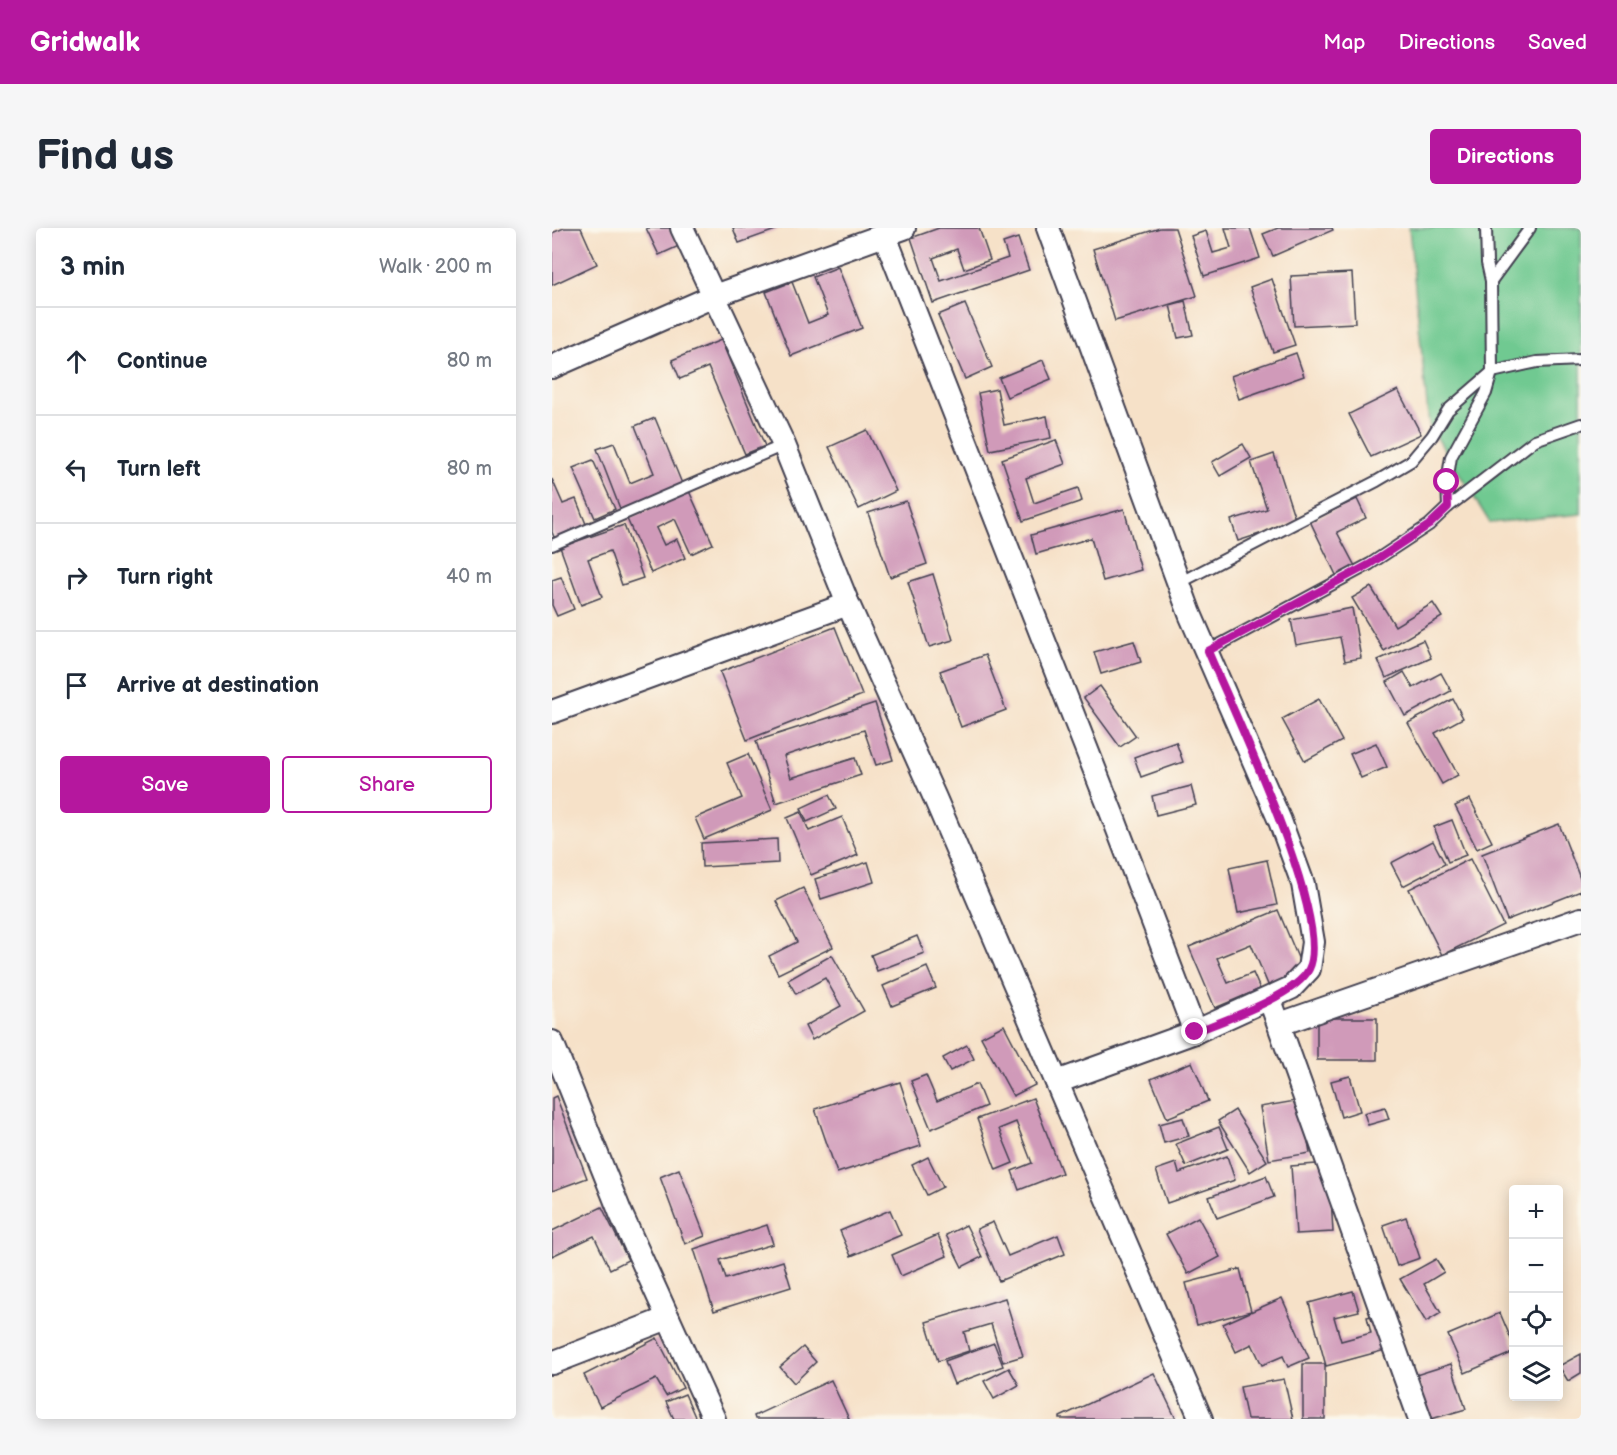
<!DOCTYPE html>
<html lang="en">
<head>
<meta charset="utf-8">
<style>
	:root { --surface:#fff; --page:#f6f6f7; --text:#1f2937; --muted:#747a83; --line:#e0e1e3; --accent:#b5179e }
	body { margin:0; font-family:"Balsamiq Sans",sans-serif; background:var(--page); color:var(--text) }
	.controls { position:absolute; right:18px; bottom:18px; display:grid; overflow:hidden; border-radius:6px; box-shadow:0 3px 15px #0003 }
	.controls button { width:54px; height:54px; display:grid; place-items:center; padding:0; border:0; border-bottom:2px solid var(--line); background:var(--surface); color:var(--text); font:30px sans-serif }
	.stop { position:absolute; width:18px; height:18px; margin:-14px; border:4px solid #b5179e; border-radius:50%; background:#fff }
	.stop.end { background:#b5179e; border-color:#fff; box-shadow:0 2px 6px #0008 }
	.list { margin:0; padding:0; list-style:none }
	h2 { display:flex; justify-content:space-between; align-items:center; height:78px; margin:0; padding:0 24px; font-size:26px }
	h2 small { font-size:20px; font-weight:400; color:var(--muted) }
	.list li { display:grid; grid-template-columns:39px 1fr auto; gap:18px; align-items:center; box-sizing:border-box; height:108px; padding:0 24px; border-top:2px solid var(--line) }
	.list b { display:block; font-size:22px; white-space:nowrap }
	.list em { font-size:20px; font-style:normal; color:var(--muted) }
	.actions { display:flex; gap:12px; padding:18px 24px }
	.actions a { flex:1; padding:14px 0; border:2px solid var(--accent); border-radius:6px; text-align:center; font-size:21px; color:var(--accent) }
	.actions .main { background:var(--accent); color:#fff }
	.icon { flex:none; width:33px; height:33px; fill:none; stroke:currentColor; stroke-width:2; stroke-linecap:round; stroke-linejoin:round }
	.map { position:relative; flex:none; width:1029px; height:1191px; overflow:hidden; border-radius:6px }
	header { display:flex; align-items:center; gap:36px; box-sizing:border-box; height:84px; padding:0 30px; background:var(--accent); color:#fff }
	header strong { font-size:28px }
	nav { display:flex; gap:33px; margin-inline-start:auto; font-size:21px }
	.intro { display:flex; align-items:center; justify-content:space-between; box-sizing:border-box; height:144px; padding:0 36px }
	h1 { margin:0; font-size:42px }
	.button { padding:15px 27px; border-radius:6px; background:var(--accent); color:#fff; font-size:21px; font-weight:700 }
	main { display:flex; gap:36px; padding:0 36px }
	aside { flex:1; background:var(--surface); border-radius:6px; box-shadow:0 3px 15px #0003 }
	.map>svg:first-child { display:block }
	.green { fill:#6fc991; stroke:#487666; stroke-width:1.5 }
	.building { fill:#d09ab9 }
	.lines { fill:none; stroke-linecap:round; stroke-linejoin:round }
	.service-casing { stroke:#423f50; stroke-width:14 }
	.minor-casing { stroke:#423f50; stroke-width:26 }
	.service { stroke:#fff; stroke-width:10 }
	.minor { stroke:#fff; stroke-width:22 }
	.route { stroke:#b5179e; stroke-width:8 }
</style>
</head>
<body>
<header>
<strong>Gridwalk</strong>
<nav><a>Map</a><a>Directions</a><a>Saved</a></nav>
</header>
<div class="intro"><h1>Find us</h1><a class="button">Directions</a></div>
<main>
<aside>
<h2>3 min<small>Walk · 200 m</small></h2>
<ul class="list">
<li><svg class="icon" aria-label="ahead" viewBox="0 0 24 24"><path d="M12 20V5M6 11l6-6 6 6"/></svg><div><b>Continue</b></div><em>80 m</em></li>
<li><svg class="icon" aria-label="left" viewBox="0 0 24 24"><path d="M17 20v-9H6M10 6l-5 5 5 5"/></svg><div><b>Turn left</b></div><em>80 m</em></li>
<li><svg class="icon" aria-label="right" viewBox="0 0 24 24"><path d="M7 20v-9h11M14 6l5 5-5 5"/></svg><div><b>Turn right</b></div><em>40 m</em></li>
<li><svg class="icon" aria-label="arrive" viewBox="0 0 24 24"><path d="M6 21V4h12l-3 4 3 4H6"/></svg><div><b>Arrive at destination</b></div></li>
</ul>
<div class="actions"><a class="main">Save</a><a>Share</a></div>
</aside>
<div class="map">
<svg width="1029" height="1191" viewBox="0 0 1029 1191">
	<rect width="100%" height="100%" fill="#fbf7ec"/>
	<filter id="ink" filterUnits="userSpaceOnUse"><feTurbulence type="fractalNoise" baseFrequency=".0167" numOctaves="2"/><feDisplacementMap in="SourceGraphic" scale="12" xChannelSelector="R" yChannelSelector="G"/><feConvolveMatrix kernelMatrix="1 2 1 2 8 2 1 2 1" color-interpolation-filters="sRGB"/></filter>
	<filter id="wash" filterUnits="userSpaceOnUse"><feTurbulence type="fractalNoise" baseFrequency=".008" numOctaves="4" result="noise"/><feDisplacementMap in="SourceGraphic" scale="24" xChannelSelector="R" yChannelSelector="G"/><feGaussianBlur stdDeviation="1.35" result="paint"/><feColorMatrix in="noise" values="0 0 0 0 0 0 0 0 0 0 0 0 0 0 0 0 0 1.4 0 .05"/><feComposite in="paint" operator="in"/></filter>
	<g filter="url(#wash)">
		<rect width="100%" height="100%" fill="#f6e1c8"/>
		<path class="green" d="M 857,0 L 1029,0 L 1029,286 L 938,295 L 877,197 Z"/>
		<g id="blocks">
			<g class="building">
				<path d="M 12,0 L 29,0 L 45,36 L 0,57 L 0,5 Z"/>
				<path d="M 94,0 L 118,0 L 127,18 L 107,27 Z"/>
				<path d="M 181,0 L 229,0 L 187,15 Z"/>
				<path d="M 387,0 L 427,0 L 438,32 L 412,41 L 405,21 L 381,30 L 389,53 L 456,30 L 451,15 L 466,10 L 477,42 L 381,75 L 359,10 Z"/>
				<path d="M 608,0 L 623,0 L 645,68 L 563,93 L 541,21 Z"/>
				<path d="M 673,0 L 698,0 L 708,30 L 652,48 L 639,8 L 654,3 L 661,25 L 679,20 Z"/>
				<path d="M 726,0 L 780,0 L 781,2 L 721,28 L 711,6 Z"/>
				<path d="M 286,39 L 310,100 L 239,128 L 214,64 L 240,54 L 256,95 L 276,87 L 261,49 Z"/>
				<path d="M 800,45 L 803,95 L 742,98 L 739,48 Z"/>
				<path d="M 720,51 L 743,117 L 721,124 L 698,59 Z"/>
				<path d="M 633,73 L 641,107 L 626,110 L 618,77 Z"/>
				<path d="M 413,76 L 440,139 L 413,151 L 386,87 Z"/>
				<path d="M 169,112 L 213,218 L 193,226 L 156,139 L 128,151 L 120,132 Z"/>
				<path d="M 744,125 L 752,148 L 687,171 L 679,148 Z"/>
				<path d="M 491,132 L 499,151 L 455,169 L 447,150 Z"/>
				<path d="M 445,161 L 452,197 L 495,188 L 499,210 L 438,222 L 426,165 Z"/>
				<path d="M 846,162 L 869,206 L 819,229 L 797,186 Z"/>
				<path d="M 103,190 L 131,258 L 69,283 L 45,221 L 62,215 L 78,255 L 102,245 L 83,198 Z"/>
				<path d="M 315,202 L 344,263 L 307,281 L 277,219 Z"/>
				<path d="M 504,212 L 513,236 L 474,250 L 482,275 L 526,260 L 530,273 L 471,293 L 450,231 Z"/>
				<path d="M 691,216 L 699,230 L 668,248 L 660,234 Z"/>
				<path d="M 722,226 L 744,294 L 686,313 L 679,292 L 715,281 L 699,234 Z"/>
				<path d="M 41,232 L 63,281 L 43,290 L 21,240 Z"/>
				<path d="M 0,251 L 11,276 L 24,271 L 36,301 L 4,314 L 0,304 Z"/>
				<path d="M 137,263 L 161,316 L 139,326 L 123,291 L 104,300 L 112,317 L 125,311 L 133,330 L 99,345 L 75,291 Z"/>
				<path d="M 805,271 L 814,290 L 785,304 L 805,342 L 786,351 L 758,293 Z"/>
				<path d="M 354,273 L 375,336 L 338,349 L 316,285 Z"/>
				<path d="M 572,281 L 589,342 L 551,353 L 539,310 L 484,326 L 479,307 Z"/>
				<path d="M 72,297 L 91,350 L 70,357 L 58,323 L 36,331 L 50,369 L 29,377 L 8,319 Z"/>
				<path d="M 381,346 L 401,412 L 377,419 L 356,354 Z"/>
				<path d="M 9,349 L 22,381 L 5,388 L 0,377 L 0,352 Z"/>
				<path d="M 819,359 L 843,398 L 881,375 L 890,389 L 832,423 L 800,370 Z"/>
				<path d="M 800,380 L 809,430 L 793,433 L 788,409 L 744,417 L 739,392 Z"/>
				<path d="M 283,399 L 310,467 L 195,512 L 168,444 Z"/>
				<path d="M 871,412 L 879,430 L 834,450 L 826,432 Z"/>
				<path d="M 582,413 L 589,434 L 549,446 L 542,424 Z"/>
				<path d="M 433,427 L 454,482 L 409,499 L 388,443 Z"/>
				<path d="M 852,444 L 861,460 L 889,445 L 899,463 L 853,488 L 835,454 Z"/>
				<path d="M 548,458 L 584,508 L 568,519 L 532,470 Z"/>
				<path d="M 767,471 L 790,513 L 753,533 L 730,491 Z"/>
				<path d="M 901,471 L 911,490 L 883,505 L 906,547 L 890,556 L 856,495 Z"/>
				<path d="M 323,475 L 341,532 L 324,537 L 312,502 L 232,528 L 239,550 L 303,530 L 309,547 L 224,575 L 204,513 Z"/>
				<path d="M 624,514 L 631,534 L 589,549 L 582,529 Z"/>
				<path d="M 824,515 L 835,539 L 809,550 L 798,526 Z"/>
				<path d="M 196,526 L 220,582 L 152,611 L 143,590 L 190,570 L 175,535 Z"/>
				<path d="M 639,558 L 644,577 L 604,587 L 600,568 Z"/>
				<path d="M 277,567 L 284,581 L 255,594 L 249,580 Z"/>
				<path d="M 918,571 L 940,614 L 925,621 L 903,578 Z"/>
				<path d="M 249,584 L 257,603 L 290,589 L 306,627 L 259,647 L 235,590 Z"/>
				<path d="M 900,592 L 914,627 L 896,634 L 882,599 Z"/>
				<path d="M 1007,596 L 1029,653 L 1029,663 L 955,692 L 930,626 Z"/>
				<path d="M 225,611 L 226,635 L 150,639 L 149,615 Z"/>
				<path d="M 881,613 L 893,636 L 851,658 L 839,635 Z"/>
				<path d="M 918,631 L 951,697 L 890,727 L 857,661 Z"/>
				<path d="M 715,632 L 725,677 L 686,685 L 677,640 Z"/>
				<path d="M 316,634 L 322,654 L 269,671 L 263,651 Z"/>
				<path d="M 251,660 L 281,719 L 226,746 L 217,728 L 245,714 L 224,673 Z"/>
				<path d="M 726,682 L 752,744 L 717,759 L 699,716 L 665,730 L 676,755 L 701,745 L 708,761 L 663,780 L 637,719 Z"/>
				<path d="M 365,708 L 372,725 L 325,743 L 319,727 Z"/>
				<path d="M 280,727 L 312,783 L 260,812 L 253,798 L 289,778 L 273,750 L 244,766 L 236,752 Z"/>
				<path d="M 375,739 L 384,760 L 340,778 L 331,758 Z"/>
				<rect x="765" y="790" width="60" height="42"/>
				<path d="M 452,797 L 483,857 L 461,868 L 429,809 Z"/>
				<path d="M 415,817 L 422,831 L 398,843 L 391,830 Z"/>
				<path d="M 640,834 L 656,873 L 615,890 L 599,851 Z"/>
				<path d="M 374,847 L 385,873 L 425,856 L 434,878 L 379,901 L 359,853 Z"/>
				<path d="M 798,848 L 808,883 L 789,889 L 779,853 Z"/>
				<path d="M 348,854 L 369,918 L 285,945 L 263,881 Z"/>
				<path d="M 4,868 L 35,950 L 0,963 L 0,870 Z"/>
				<path d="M 481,870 L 510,945 L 467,962 L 460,943 L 480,935 L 464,894 L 447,901 L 461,935 L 444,942 L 425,891 Z"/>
				<path d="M 749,872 L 758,925 L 717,932 L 708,879 Z"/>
				<path d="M 833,879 L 837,891 L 816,897 L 812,885 Z"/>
				<path d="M 683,882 L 715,933 L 698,944 L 666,893 Z"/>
				<path d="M 631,890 L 637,908 L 612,915 L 607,896 Z"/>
				<path d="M 667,899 L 676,921 L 634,938 L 624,916 Z"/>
				<path d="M 675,928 L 683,952 L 615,975 L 604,942 L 624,935 L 627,945 Z"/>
				<path d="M 376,929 L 391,959 L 375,967 L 360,937 Z"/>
				<path d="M 777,935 L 781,1004 L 744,1006 L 739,938 Z"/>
				<path d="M 127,941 L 153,1008 L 133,1016 L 108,949 Z"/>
				<path d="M 714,948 L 722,969 L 665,990 L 657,969 Z"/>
				<path d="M 50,979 L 76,1032 L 58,1041 L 42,1008 L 0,1028 L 0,1003 Z"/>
				<path d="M 338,982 L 349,1007 L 299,1028 L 288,1003 Z"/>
				<path d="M 646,989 L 668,1029 L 636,1046 L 614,1006 Z"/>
				<path d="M 854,989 L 868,1030 L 845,1038 L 831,997 Z"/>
				<path d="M 441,994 L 456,1028 L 506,1007 L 513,1026 L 447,1053 L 425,1001 Z"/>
				<path d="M 215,997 L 221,1016 L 168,1032 L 174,1051 L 231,1033 L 239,1059 L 162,1083 L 142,1021 Z"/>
				<path d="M 414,997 L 430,1029 L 410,1039 L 394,1007 Z"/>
				<path d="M 386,1007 L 395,1028 L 349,1048 L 340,1027 Z"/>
				<path d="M 884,1031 L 892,1044 L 872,1056 L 889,1085 L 874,1094 L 848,1051 Z"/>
				<path d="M 688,1041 L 699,1083 L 645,1097 L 634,1055 Z"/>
				<path d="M 801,1063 L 807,1083 L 782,1089 L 789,1113 L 819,1105 L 815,1089 L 827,1086 L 837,1121 L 774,1138 L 757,1075 Z"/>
				<path d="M 453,1070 L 471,1128 L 451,1134 L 439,1096 L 412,1104 L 417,1123 L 386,1133 L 374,1094 Z"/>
				<path d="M 730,1070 L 757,1130 L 736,1139 L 731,1128 L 710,1137 L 700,1116 L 684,1124 L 671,1096 Z"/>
				<path d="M 948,1085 L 962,1118 L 962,1124 L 913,1145 L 896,1107 Z"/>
				<path d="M 105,1110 L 131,1160 L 114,1168 L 104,1151 L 48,1179 L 32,1147 Z"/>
				<path d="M 442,1115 L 451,1138 L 402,1156 L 393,1133 Z"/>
				<path d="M 251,1119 L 264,1134 L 242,1155 L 228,1139 Z"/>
				<path d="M 1029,1126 L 1029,1145 L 1016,1153 L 1007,1138 Z"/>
				<rect x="751" y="1136" width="22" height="55"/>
				<path d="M 899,1136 L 914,1181 L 879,1191 L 864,1147 Z"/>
				<path d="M 457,1140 L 467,1157 L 442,1171 L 432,1153 Z"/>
				<path d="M 602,1145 L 624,1191 L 508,1191 L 508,1189 Z"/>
				<path d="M 732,1151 L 741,1191 L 695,1191 L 688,1159 Z"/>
				<path d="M 279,1152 L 297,1191 L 203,1191 L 202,1188 Z"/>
				<path d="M 133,1166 L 144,1191 L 122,1191 L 114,1174 Z"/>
			</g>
		</g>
	</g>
	<g filter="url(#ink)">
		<use href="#blocks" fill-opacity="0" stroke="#423f50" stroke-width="1.5"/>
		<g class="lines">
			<g class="service-casing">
				<g id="service">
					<path d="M 934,0 L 935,35 L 939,53"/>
					<path d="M 896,279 L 983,212 L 1029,196"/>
					<path d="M 0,317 L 232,217"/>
					<path d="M 627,355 L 825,253 L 859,233 L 880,208 L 896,182 L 940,144 L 985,134 L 1029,132"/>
					<path d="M 656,423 L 818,336 L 877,297 L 896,279 L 895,254 L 899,229 L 934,165 L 940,144 L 939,53 L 978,0"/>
				</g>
			</g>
			<g class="minor-casing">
				<g id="minor">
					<path d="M 130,0 L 232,217 L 296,376 L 383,570 L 649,1191"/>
					<path d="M 496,0 L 638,386 L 728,593 L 751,656 L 761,714 L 757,741 L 739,760 L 643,804 L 505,854"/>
					<path d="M 333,8 L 560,586 L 643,804"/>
					<path d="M 0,139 L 162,68 L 352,0"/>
					<path d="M 0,484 L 296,376"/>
					<path d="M 718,772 L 868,1191"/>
					<path d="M 728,796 L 1029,691"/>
					<path d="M 0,814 L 69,986 L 162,1191"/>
					<path d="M 0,1135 L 116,1090"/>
				</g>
			</g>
			<use href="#service" class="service"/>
			<use href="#minor" class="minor"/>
		</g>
	</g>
	<g class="lines" filter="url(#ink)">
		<path class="route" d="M 643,804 C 670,793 744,768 757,741 C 782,692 679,479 656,423 L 818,336 L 877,297 L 896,279 L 895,254"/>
	</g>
</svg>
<div class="controls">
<button>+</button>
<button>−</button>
<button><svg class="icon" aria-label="locate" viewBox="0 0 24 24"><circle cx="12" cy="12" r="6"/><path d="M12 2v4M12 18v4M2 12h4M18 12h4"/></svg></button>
<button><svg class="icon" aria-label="layers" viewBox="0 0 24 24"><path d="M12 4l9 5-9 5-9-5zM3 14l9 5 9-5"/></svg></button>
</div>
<div class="stop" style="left:895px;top:254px"></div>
<div class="stop end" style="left:643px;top:804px"></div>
</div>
</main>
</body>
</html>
